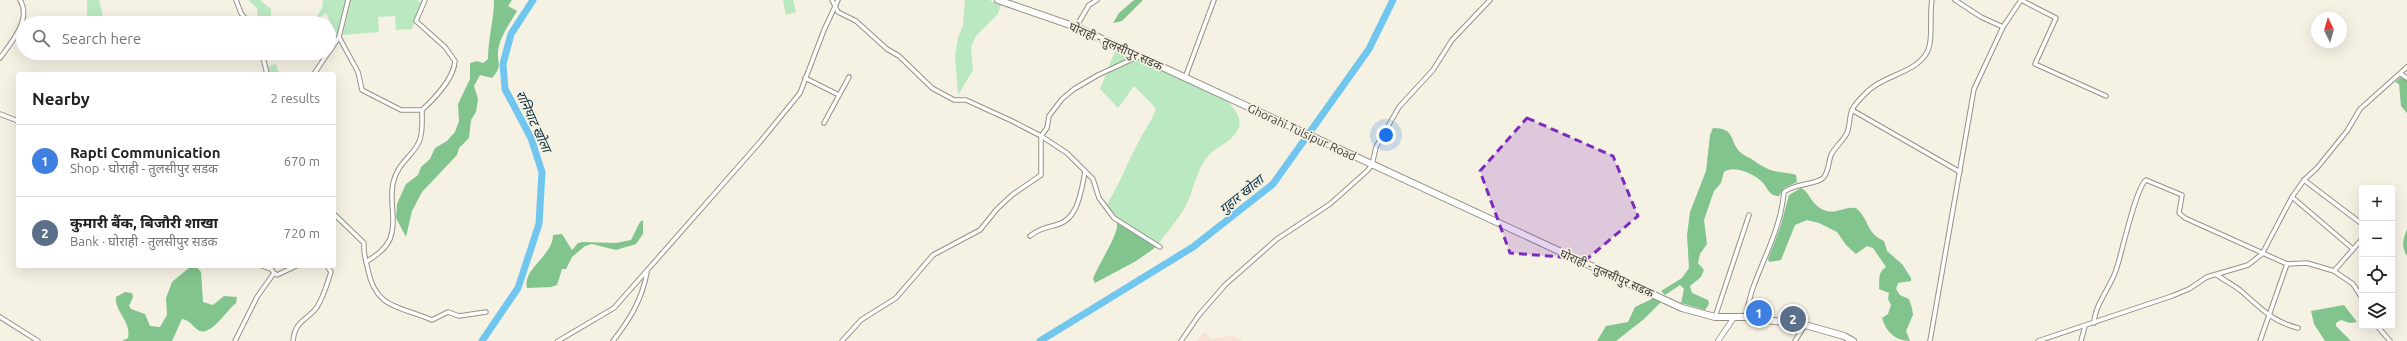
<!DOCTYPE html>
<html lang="en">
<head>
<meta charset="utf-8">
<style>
	:root { --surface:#fff; --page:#f6f6f6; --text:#222; --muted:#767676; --line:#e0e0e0; --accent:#db2777 }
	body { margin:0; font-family:Ubuntu,"Noto Sans Devanagari",sans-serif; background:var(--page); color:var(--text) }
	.controls { position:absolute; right:12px; bottom:12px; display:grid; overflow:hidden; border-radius:4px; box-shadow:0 4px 16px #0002 }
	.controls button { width:36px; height:36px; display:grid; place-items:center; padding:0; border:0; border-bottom:1px solid var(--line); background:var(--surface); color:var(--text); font:20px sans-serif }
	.compass { position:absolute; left:2311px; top:12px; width:36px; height:36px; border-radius:50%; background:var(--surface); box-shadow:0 4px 16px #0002; rotate:355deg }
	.you { position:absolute; left:1386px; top:135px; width:14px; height:14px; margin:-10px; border:3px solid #fff; border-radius:50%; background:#1a73e8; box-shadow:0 0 0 6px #1a73e833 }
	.badge { display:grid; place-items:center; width:26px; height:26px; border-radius:50%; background:var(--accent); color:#fff; font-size:13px; font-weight:700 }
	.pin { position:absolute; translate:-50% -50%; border:2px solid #fff; box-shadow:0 1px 4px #0006 }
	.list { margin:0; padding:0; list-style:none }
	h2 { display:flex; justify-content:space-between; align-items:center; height:52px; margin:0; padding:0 16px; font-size:17px }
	h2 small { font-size:13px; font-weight:400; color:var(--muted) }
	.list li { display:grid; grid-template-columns:26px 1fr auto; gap:12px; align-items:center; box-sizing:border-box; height:72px; padding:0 16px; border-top:1px solid var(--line) }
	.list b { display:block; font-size:15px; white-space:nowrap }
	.list p { margin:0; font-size:13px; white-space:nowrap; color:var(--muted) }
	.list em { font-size:13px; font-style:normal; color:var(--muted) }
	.icon { flex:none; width:22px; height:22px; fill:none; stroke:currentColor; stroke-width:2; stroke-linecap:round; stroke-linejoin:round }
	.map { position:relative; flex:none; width:2407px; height:341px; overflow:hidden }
	.search { position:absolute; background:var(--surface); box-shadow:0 4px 16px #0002; left:16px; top:16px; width:320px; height:44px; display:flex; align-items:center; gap:10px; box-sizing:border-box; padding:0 14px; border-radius:22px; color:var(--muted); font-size:15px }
	.panel { position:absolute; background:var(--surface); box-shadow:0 4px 16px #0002; left:16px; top:72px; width:320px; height:196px; border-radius:4px }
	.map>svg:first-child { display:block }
	.industrial { fill:#f8e3d5 }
	.green { fill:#bae8c1 }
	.forest { fill:#82c48e }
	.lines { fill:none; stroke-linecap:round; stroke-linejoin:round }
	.river { stroke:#71c6f0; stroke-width:7 }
	.minor-casing { stroke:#959284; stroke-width:5.5 }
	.tertiary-casing { stroke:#959284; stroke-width:6 }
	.primary-casing { stroke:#959284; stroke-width:8 }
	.minor { stroke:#fff; stroke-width:3.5 }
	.tertiary { stroke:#fff; stroke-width:4.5 }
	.primary { stroke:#fff; stroke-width:6 }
	.marked { fill:#7b2cbf; fill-opacity:0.2; stroke:#7b2cbf; stroke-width:3; stroke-dasharray:8 5; stroke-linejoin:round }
	.labels { text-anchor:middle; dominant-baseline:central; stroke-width:3.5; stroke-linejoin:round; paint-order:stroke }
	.street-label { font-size:12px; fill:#3d3b36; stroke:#f5f1e3 }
	.water-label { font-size:13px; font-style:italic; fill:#052d3f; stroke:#f5f1e3 }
</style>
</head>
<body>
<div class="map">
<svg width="2407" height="341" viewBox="0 0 2407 341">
	<rect width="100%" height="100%" fill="#f5f1e3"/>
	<path class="industrial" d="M 1205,332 L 1211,339 L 1233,336 L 1242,341 L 1196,341 Z"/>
	<g class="green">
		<path d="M 87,0 L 99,0 L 104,21 C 127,23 123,8 151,23 L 91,23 L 87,16 Z"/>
		<path d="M 248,0 L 260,0 L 271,9 L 271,23 L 258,23 L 257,8 Z"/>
		<path d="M 323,0 L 347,0 L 337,35 L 326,13 L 321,17 L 320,23 L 313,23 L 322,8 Z"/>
		<path d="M 350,0 L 416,0 L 421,2 L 412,29 L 396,30 L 395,16 L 378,17 L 379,32 L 343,35 Z"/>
		<path d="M 783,0 L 793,0 L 796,12 L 786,15 Z"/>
		<path d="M 965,0 L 989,0 L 1001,4 L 998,14 L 976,36 L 971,47 L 973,70 L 958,95 L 955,56 L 958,38 L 963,25 Z"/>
		<path d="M 1116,49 L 1229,102 C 1234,109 1242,118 1239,127 C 1234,141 1219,145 1210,154 C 1197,168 1195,184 1188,201 C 1181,217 1166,233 1156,247 L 1117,223 L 1104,209 C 1118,188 1127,163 1139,141 C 1145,129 1152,121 1156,108 L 1134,86 L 1118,108 L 1100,89 Z"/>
		<path d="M 276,64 L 279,74 L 269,74 L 268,67 Z"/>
	</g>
	<g class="forest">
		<path d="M 494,0 L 512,0 L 508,6 L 517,11 C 510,23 499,38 498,52 C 497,64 503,65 492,78 L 480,75 L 474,86 L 478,99 L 476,112 L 471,120 L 469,138 L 459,148 L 457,155 L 422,192 L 412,211 L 406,237 L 396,218 L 397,204 L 406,184 L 418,175 L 421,167 L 430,159 L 435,148 L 447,141 L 455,132 L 459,121 L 458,104 L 470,79 L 470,63 L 477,61 L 483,63 L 488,59 C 488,39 494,20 494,0 Z"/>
		<path d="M 1134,0 L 1143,0 L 1122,21 L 1113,23 L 1119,13 Z"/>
		<path d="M 2401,77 L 2407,80 L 2407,113 L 2401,106 L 2399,84 L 2395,82 Z"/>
		<path d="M 1713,128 C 1736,128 1729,141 1740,152 C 1744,156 1749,157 1753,160 C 1770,172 1773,171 1793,174 L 1796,175 L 1797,182 L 1784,188 L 1779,196 C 1768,196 1768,187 1761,181 C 1753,173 1733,165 1724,172 L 1721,183 L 1714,191 L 1704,220 L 1707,244 L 1700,254 L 1698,263 L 1704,270 L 1701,277 L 1690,286 L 1692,293 L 1708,300 L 1709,304 L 1705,310 L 1681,303 L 1684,289 L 1680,285 L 1665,295 L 1661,291 L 1682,278 L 1689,268 L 1687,235 L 1690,212 L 1706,171 L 1710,135 Z"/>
		<path d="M 1801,188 C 1810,192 1811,205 1824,210 C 1835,215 1845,206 1856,208 C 1870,220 1865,232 1884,241 L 1887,251 L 1902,264 L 1911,278 L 1911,281 L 1898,283 L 1896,289 L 1900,295 L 1909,299 L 1912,308 L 1913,315 L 1906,331 L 1910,341 C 1896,341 1886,332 1882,318 L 1888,314 L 1891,305 L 1888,299 L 1889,293 L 1879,289 C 1880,280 1877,273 1886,267 L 1873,248 L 1867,246 L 1856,254 L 1846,245 L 1837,232 L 1819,223 L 1807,220 L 1795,225 L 1781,260 L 1769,262 L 1768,259 L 1780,228 L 1789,195 Z"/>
		<path d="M 643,220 L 643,234 L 636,244 L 616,250 L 592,244 L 585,246 L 572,257 L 566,269 L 562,269 L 557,285 L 551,287 L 527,288 C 522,269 553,256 553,235 L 562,234 L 572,250 L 578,243 L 583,242 L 616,243 L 631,240 L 640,222 Z"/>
		<path d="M 1117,223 L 1156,247 L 1136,261 L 1095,283 L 1093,279 C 1098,264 1119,235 1117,223 Z"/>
		<path d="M 2407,229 L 2407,256 C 2401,248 2403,238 2407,229 Z"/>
		<path d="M 190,267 L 197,267 L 201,272 L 203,302 L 213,305 L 224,296 L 237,297 L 236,303 C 227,310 212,335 200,331 C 193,328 191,320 182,319 L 172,341 L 122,341 L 128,338 C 132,322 114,311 116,297 L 125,292 L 132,293 L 133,297 L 129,306 L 131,309 L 145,314 L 150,326 L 160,327 L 167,315 L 166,298 L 172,282 Z"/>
		<path d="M 1654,298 L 1662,301 L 1644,319 L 1616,341 L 1597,341 L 1606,326 L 1628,322 L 1635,307 Z"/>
		<path d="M 2344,305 L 2357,322 L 2350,323 L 2341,320 L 2336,323 L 2336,326 L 2351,341 L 2325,341 L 2314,324 L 2311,311 Z"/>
	</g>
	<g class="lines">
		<g class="river">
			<path d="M 482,341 L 518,288 L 539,224 L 542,172 L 531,138 L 505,89 L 503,64 L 511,34 L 533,0"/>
			<path d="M 1040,341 L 1193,247 L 1273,184 L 1369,49 L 1393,0"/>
		</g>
		<g class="minor-casing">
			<g id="minor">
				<path d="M 236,0 L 241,13 L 249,23"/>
				<path d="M 832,0 L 838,12 L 856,21 L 887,49 L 899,56 L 932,88 L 954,100 L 966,100 L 1012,121 L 1041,136 L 1067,153 L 1093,179 L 1099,198 L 1114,218 L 1160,247"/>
				<path d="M 1955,0 L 1981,17 L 2003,27"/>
				<path d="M 2021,0 L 2056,18 L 2035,64 L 2106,96"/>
				<path d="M 1076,27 L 1089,5 L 1097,0"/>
				<path d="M 339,37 L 358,72 L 362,90 L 401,110 L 422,110 L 422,114 C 422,123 423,133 419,142 C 412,157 398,162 393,183 C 389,202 397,221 390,239 C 385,250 375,256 366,262"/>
				<path d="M 329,52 L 339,37 L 348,0"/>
				<path d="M 262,53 L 267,74"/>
				<path d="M 0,58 C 11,43 32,19 20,0"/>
				<path d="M 314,74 L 328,53"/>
				<path d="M 2401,74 L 2407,78"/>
				<path d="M 805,78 L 839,95"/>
				<path d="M 1185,78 L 1214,0"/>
				<path d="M 422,110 C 434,99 454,78 455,61 L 445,47 L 416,21 L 425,0"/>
				<path d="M 1852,110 L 1960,172"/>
				<path d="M 0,114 L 18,121"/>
				<path d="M 824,123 L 849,77"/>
				<path d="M 2304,180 L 2362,224"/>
				<path d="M 2292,197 L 2353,249"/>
				<path d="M 334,214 L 364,243 C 363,254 366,260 368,270 C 376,310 401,306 432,320 L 448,312 L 459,316 L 486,312"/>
				<path d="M 1030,236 C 1039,229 1045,228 1056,225 C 1078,220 1081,192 1085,172"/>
				<path d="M 2334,271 L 2362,239"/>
				<path d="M 274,273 L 277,275 L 296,266"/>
				<path d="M 2217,275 C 2225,281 2234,285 2241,291 C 2261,308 2271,321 2298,328"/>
				<path d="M 0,317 L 38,341"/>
				<path d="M 1715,317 L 1749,215"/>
				<path d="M 1745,317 C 1748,307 1750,295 1754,285 C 1766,253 1781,226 1784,192 C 1795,183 1816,185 1823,178 C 1829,172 1828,163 1831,155 C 1835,147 1843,141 1847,133 C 1850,126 1849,117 1852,110 C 1855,103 1863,96 1868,91 C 1884,75 1913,74 1926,54 C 1934,43 1929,15 1932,0"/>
				<path d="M 2094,323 C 2095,303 2112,286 2117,267 C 2122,252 2136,187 2146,180 L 2182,195 L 2179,213 L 2185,218 L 2287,264 L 2307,263 L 2334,271 L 2353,284 L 2362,298"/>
				<path d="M 2377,326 L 2390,341"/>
				<path d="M 235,341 L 257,297 L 274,273 L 271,269 L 262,266"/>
				<path d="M 293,341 C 295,320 307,321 317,307 C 324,296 327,284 331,272 L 327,266"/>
				<path d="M 558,341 L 614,308 L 760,142 L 800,93 L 824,30 L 838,0"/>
				<path d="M 613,341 C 630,319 642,300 647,272"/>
				<path d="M 842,341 L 861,320 L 896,298 L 933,255 L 980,230 L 997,209 L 1012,195 L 1041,175 L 1041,136 L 1047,128 L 1049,116 L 1062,99 L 1074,89 L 1098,75 L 1139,56"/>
				<path d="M 1181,341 L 1199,315 L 1225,285 L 1277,239 L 1330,204 L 1367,171 L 1372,165 L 1376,147 L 1399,107 L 1433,70 L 1452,40 L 1490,0"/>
				<path d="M 1795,341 L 1805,325"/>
				<path d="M 1930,341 L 1974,89 L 2003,27 L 2021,0"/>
				<path d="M 2038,341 L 2172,296 L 2189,289 L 2207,277 L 2248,265 L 2262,254 L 2292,197 L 2304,180 L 2317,168 L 2347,131 L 2360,109 L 2407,67"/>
				<path d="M 2081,341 L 2085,326"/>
				<path d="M 2260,341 L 2287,264"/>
			</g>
		</g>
		<g class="tertiary-casing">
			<path id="tertiary" d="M 1718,341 L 1733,319"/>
		</g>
		<g class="primary-casing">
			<path id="primary" d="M 998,0 L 1076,27 L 1682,308 L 1715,317 L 1745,317 L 1805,325 L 1844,336 L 1853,341"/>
		</g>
		<use href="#minor" class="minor"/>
		<use href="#tertiary" class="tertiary"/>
		<use href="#primary" class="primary"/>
	</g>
	<path class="marked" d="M 1527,118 L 1613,156 L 1638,216 L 1587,259 L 1510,253 L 1480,171 Z"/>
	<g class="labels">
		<g class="street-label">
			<text transform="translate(1116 46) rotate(24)">घोराही - तुलसीपुर सडक</text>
			<text transform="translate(1302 132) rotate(25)">Ghorahi Tulsipur Road</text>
			<text transform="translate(1607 273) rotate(24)">घोराही - तुलसीपुर सडक</text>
		</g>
		<g class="water-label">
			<text transform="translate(534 121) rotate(65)">रानिघाट खोला</text>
			<text transform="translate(1241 194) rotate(-39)">गुहार खोला</text>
		</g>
	</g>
</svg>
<div class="controls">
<button>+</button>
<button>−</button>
<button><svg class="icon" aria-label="locate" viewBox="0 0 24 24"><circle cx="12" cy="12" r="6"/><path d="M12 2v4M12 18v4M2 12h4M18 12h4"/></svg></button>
<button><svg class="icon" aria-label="layers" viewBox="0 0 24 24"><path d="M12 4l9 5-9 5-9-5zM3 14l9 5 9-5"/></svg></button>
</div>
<svg class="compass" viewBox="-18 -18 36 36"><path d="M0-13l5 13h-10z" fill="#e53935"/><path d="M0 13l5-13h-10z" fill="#767676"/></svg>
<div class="you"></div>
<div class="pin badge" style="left:1759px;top:313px;background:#3f7fe0">1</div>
<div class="pin badge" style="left:1793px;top:319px;background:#5c6f8a">2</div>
<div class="search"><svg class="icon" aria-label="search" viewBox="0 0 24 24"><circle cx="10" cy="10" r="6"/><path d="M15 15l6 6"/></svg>Search here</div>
<section class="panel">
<h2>Nearby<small>2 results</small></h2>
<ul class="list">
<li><span class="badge" style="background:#3f7fe0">1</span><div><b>Rapti Communication</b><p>Shop · घोराही - तुलसीपुर सडक</p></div><em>670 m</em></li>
<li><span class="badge" style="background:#5c6f8a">2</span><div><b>कुमारी बैंक, बिजौरी शाखा</b><p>Bank · घोराही - तुलसीपुर सडक</p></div><em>720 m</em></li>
</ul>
</section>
</div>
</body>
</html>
